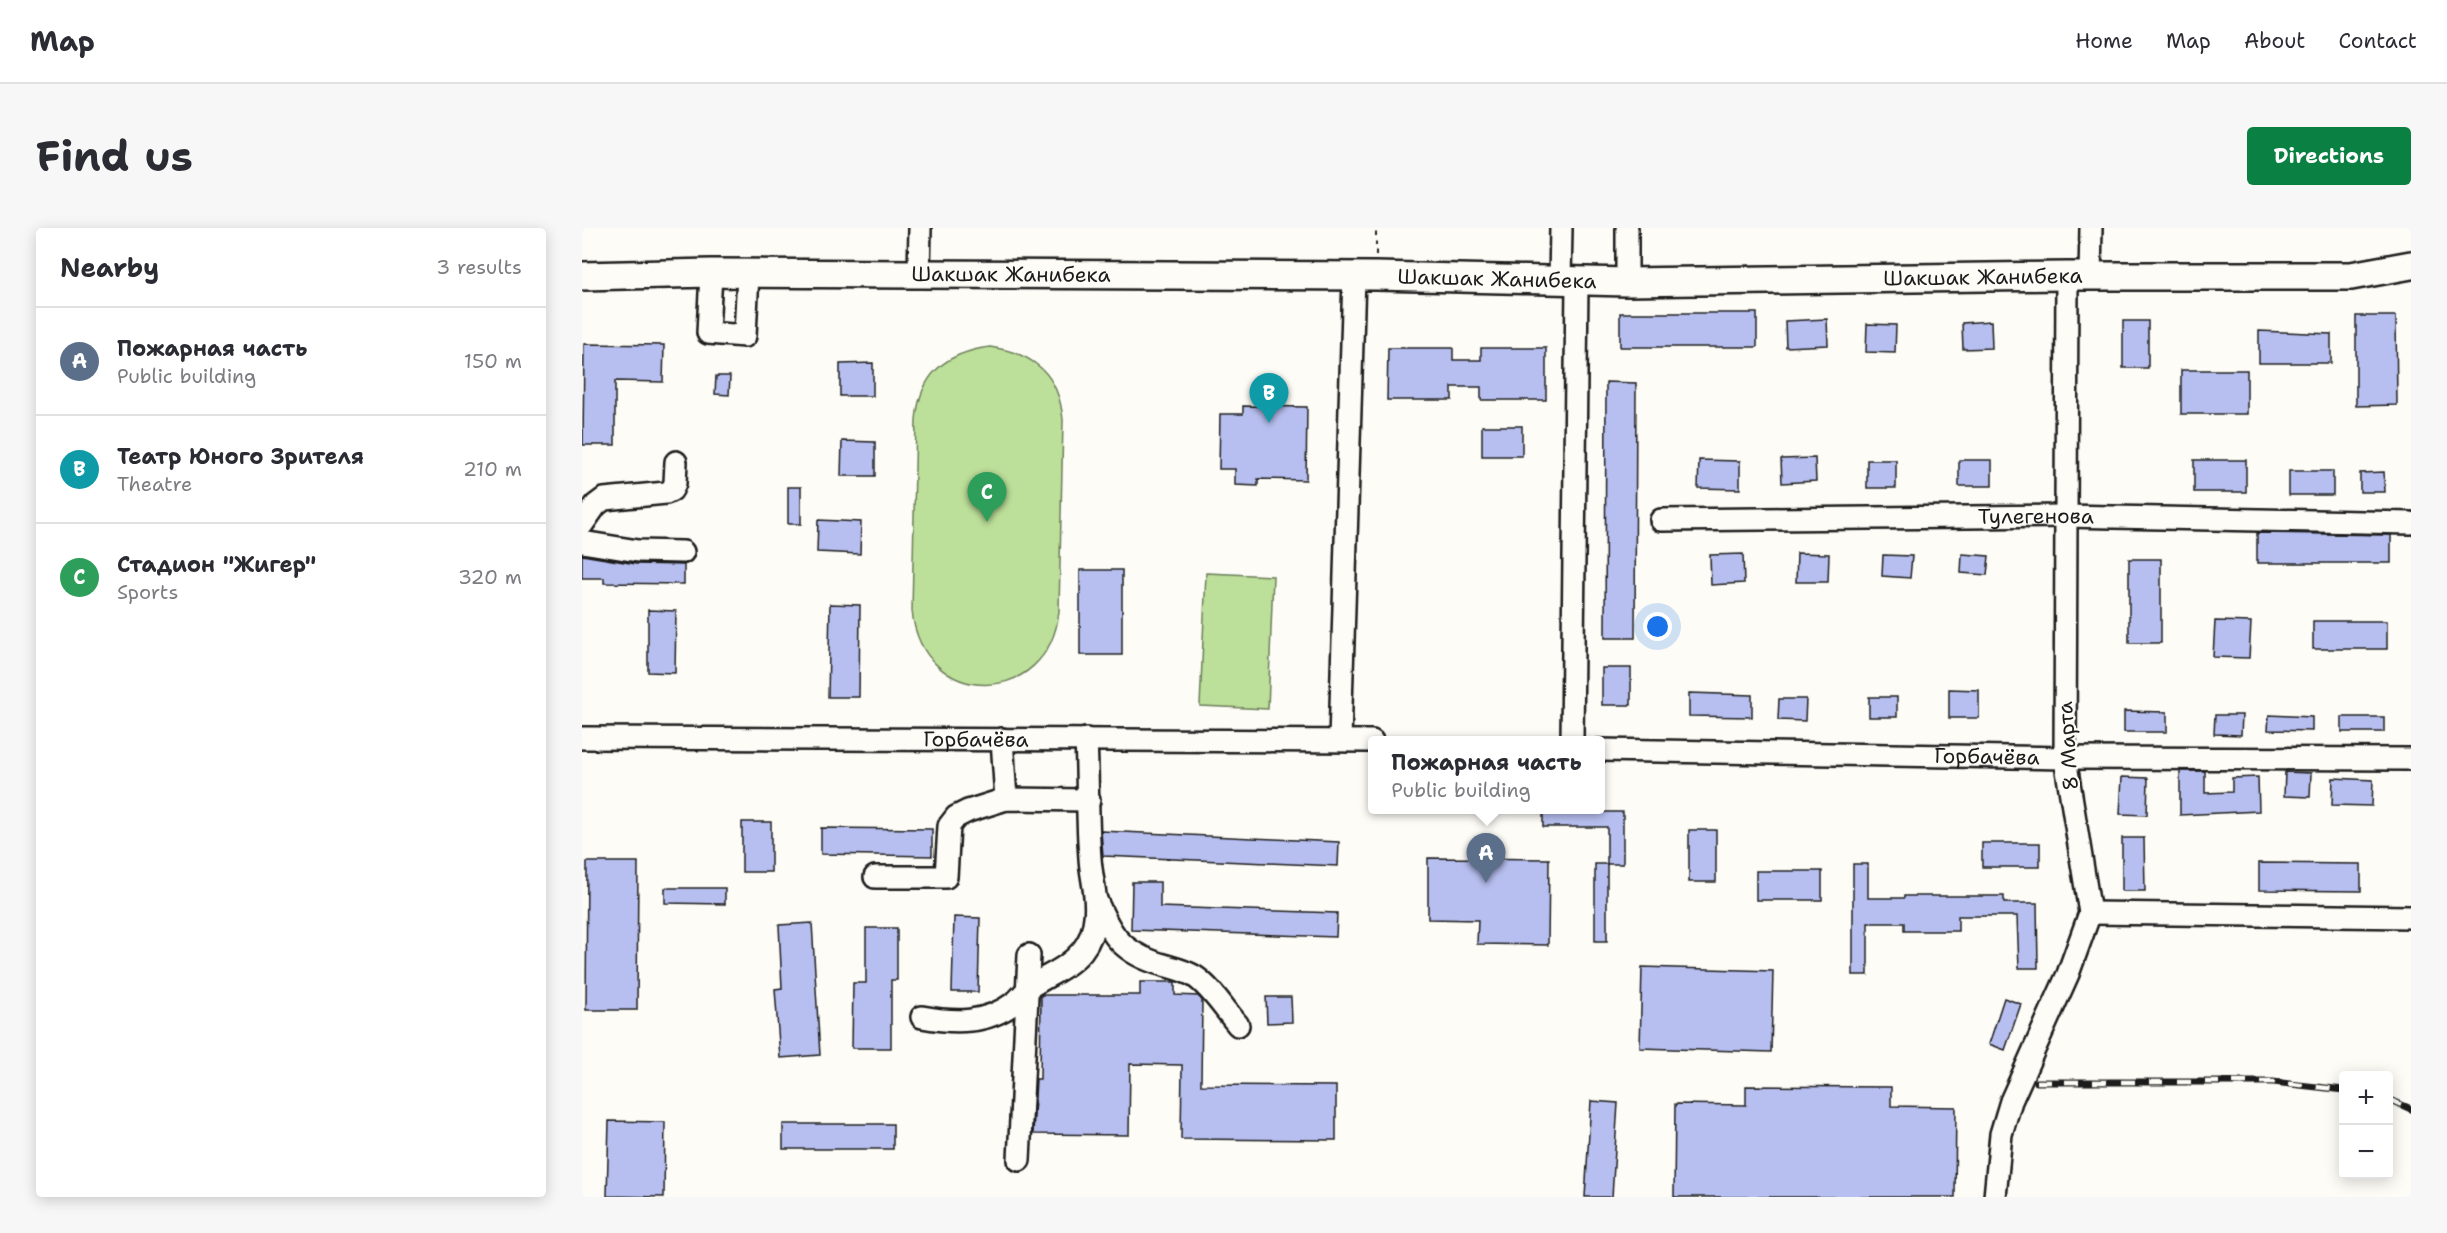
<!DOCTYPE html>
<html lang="en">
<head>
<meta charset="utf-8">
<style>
	:root { --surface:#fff; --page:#f7f7f7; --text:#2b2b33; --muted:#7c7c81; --line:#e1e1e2; --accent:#0b8043 }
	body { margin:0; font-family:"Shantell Sans",sans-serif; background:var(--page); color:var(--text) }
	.controls { position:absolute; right:18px; bottom:18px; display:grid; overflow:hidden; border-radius:6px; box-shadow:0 3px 15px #0003 }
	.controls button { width:54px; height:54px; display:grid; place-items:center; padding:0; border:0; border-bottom:2px solid var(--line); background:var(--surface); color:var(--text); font:30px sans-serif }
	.you { position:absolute; left:1076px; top:399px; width:21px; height:21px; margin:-15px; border:4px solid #fff; border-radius:50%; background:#1a73e8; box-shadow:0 0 0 9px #1a73e833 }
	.badge { display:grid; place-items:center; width:39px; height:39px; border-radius:50%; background:var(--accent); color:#fff; font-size:20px; font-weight:700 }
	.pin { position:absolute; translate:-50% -50px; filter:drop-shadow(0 2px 3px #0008) }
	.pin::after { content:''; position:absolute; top:32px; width:21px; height:18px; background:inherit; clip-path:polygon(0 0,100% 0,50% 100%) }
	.popup { position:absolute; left:786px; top:508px; width:237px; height:78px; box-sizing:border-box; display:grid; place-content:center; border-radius:6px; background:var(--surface); filter:drop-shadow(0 2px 4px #0005); font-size:20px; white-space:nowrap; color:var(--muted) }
	.popup b { font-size:22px; color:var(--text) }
	.popup::after { content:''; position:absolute; left:50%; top:100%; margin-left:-12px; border:12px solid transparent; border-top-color:var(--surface) }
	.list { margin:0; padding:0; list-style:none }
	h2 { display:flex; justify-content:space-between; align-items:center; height:78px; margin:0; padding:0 24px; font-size:26px }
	h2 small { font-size:20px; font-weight:400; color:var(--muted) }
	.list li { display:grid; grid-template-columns:39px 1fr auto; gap:18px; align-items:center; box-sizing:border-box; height:108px; padding:0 24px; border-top:2px solid var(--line) }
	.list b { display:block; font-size:22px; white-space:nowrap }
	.list p { margin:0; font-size:20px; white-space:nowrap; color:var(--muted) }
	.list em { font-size:20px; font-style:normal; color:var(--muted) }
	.map { position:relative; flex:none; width:1829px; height:969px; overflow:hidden; border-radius:6px }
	header { display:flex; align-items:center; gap:36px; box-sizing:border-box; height:84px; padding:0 30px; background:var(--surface); border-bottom:2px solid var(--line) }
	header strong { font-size:28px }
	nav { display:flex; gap:33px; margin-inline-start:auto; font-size:21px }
	.intro { display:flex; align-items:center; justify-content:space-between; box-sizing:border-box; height:144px; padding:0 36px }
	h1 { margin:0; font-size:42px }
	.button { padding:15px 27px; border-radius:6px; background:var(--accent); color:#fff; font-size:21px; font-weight:700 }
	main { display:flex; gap:36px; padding:0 36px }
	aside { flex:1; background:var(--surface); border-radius:6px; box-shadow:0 3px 15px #0003 }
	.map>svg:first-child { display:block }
	.green { fill:#bcdf99; stroke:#6c7e5a; stroke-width:1.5 }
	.building { fill:#b7bff0; stroke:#1c1c1c; stroke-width:1.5 }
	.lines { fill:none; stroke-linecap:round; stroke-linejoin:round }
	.minor-casing { stroke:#1c1c1c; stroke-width:26 }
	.major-casing { stroke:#1c1c1c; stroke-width:32 }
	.path { stroke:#1c1c1c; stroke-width:2; stroke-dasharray:4.5 4.5; stroke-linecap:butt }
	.minor { stroke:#fdfcf7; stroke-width:21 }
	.major { stroke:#fdfcf7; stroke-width:27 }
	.rail-casing { stroke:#1c1c1c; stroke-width:7 }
	.rail { stroke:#fdfcf7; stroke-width:4.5; stroke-dasharray:14; stroke-linecap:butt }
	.labels { text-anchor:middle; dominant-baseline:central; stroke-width:4.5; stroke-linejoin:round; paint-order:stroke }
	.street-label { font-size:21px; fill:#1c1c1c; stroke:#fdfcf7 }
</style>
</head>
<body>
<header>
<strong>Map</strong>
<nav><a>Home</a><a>Map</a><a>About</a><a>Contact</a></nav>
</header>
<div class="intro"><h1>Find us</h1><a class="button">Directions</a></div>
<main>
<aside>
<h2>Nearby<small>3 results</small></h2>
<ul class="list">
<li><span class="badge" style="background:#5c6f8a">A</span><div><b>Пожарная часть</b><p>Public building</p></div><em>150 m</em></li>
<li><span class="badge" style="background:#0f9aa8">B</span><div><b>Театр Юного Зрителя</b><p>Theatre</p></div><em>210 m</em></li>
<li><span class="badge" style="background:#2e9e5b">C</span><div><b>Стадион &quot;Жигер&quot;</b><p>Sports</p></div><em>320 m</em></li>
</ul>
</aside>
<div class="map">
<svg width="1829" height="969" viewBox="0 0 1829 969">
	<rect width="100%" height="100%" fill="#fdfcf7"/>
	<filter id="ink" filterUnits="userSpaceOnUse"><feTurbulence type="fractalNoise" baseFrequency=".0167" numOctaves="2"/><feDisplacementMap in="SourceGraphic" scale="12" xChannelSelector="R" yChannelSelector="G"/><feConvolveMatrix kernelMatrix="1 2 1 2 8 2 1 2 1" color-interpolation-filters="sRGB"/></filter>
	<g filter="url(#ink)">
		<g class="green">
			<path d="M 408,119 C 452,125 477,146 481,192 L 477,383 C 467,481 340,481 330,383 L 334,192 C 338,146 363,125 408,119 Z"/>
			<path d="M 624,345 L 691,348 L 686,481 L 618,478 Z"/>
		</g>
		<g class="building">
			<rect x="1038" y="85" width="137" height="34"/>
			<path d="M 1774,88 L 1814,88 L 1815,177 L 1774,178 Z"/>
			<path d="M 1245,91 L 1246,117 L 1204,119 L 1203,93 Z"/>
			<path d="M 1409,93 L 1410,120 L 1381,121 L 1380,95 Z"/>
			<rect x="1541" y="93" width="25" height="47"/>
			<path d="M 1285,96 L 1314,97 L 1313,125 L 1284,124 Z"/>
			<path d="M 1677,103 L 1749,106 L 1749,135 L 1677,135 Z"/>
			<path d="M 2,116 L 82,117 L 81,154 L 33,153 L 33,217 L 1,217 Z"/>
			<path d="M 806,120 L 871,120 L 871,132 L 899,132 L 899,120 L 964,120 L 964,172 L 899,172 L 899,159 L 870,159 L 870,172 L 805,172 Z"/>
			<path d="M 291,135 L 291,168 L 258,168 L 258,136 Z"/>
			<rect x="1599" y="142" width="66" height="44"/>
			<path d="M 134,148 L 148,148 L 147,167 L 133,166 Z"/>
			<path d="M 1024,154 L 1054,155 L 1053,410 L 1023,410 Z"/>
			<path d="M 661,178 L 725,179 L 724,252 L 676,251 L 676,258 L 653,257 L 653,241 L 637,241 L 638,186 L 661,186 Z"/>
			<rect x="900" y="198" width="40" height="30"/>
			<path d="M 260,213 L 293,214 L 293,248 L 259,248 Z"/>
			<path d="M 1233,230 L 1234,253 L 1200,255 L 1199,231 Z"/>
			<path d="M 1117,232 L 1158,233 L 1158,261 L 1116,260 Z"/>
			<rect x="1285" y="232" width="29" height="28"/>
			<rect x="1377" y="232" width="33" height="26"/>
			<rect x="1612" y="232" width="52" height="32"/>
			<rect x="1707" y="243" width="44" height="24"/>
			<path d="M 1802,244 L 1803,264 L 1778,264 L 1778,245 Z"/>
			<rect x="206" y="259" width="13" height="37"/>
			<path d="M 236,292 L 279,294 L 278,326 L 235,324 Z"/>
			<path d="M 1675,305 L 1809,307 L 1809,335 L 1675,335 Z"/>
			<path d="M 1215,325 L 1247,326 L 1246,354 L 1214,354 Z"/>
			<path d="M 1161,326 L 1162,355 L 1129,357 L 1128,327 Z"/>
			<path d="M 1380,326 L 1407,328 L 1405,347 L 1379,345 Z"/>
			<path d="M 0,327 L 54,336 L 102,337 L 102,356 L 22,355 L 22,350 L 0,350 Z"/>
			<path d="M 1301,327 L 1330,328 L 1328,350 L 1300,348 Z"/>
			<rect x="1547" y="331" width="32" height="84"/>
			<rect x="498" y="342" width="42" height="85"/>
			<path d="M 248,376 L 278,377 L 277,469 L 246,469 Z"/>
			<path d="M 66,382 L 94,383 L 93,445 L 66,444 Z"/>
			<path d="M 1633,393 L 1669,394 L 1667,430 L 1631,429 Z"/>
			<rect x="1731" y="393" width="74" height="28"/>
			<rect x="1020" y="440" width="29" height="37"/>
			<path d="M 1367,461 L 1397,462 L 1397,490 L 1367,490 Z"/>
			<path d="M 1107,465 L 1170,467 L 1170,489 L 1107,488 Z"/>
			<rect x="1287" y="469" width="28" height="20"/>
			<path d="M 1197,471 L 1224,471 L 1223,493 L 1196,492 Z"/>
			<path d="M 1542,483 L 1585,484 L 1585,504 L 1542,504 Z"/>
			<path d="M 1633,487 L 1660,487 L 1659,507 L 1632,506 Z"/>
			<path d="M 1687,487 L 1730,489 L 1730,503 L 1686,502 Z"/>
			<rect x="1760" y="489" width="42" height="15"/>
			<path d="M 1598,543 L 1623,543 L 1623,565 L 1650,564 L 1650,550 L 1676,549 L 1677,583 L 1598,587 Z"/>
			<path d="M 1703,544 L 1729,545 L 1728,569 L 1702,568 Z"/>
			<path d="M 1540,549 L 1566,550 L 1565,587 L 1538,586 Z"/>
			<path d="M 1751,550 L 1791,552 L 1790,578 L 1750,577 Z"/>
			<path d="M 961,584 L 1041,584 L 1041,636 L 1025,636 L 1025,599 L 961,599 Z"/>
			<rect x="160" y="594" width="29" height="50"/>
			<path d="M 239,600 L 350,601 L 350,628 L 239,626 Z"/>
			<rect x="1107" y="602" width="27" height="52"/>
			<path d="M 519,603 L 757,614 L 756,638 L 521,628 Z"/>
			<path d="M 1540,610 L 1562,610 L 1563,663 L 1540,663 Z"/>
			<rect x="1400" y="615" width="58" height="24"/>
			<path d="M 846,630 L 967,631 L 966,717 L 895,716 L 896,692 L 846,691 Z"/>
			<path d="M 5,634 L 56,634 L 55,782 L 4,782 Z"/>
			<path d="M 1677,635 L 1779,636 L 1779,663 L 1677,662 Z"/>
			<rect x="1013" y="636" width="12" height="77"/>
			<path d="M 1271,636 L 1286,636 L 1286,670 L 1322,670 L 1322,668 L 1422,668 L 1422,675 L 1455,675 L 1456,740 L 1437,740 L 1435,688 L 1376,688 L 1376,703 L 1322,703 L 1322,695 L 1286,695 L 1286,747 L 1271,747 Z"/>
			<rect x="1174" y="643" width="66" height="29"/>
			<path d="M 550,654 L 578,654 L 578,679 L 755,685 L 754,709 L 549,702 Z"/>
			<path d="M 83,660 L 143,660 L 143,676 L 83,675 Z"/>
			<path d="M 372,689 L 398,690 L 396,764 L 370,764 Z"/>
			<path d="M 230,695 L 238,827 L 198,830 L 193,761 L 200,760 L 197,697 Z"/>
			<path d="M 284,700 L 315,700 L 315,752 L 309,752 L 309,820 L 270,820 L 271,755 L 284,755 Z"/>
			<path d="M 1060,739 L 1191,743 L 1189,824 L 1058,820 Z"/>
			<path d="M 558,754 L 593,754 L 593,767 L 616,768 L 620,772 L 619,857 L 754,858 L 754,912 L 599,911 L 600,837 L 548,836 L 547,907 L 451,906 L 454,851 L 458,851 L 459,767 L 558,767 Z"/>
			<path d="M 684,769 L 709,769 L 710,794 L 685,795 Z"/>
			<path d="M 1422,770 L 1439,776 L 1423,822 L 1407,816 Z"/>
			<path d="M 1164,858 L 1309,859 L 1309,878 L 1374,879 L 1373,969 L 1092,969 L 1093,876 L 1164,877 Z"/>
			<path d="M 1009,873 L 1036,875 L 1030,969 L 1003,969 Z"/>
			<path d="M 27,893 L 83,894 L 82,969 L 25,968 Z"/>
			<rect x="201" y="896" width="110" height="25"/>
		</g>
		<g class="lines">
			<g class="minor-casing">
				<g id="minor">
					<path d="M 129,45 L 126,105 L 163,108 L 166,45"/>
					<path d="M 337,46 L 338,0"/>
					<path d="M 1508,48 L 1509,0"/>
					<path d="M 978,53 L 979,0"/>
					<path d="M 1045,54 L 1045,0"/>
					<path id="s1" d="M 1079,292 L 1482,288 L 1829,295"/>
					<path d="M 0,297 L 14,277 L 22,271 L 84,265 L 90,262 L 93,255 L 94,234"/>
					<path d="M 0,314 L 56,323 L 101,324"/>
					<path id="s2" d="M 0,510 L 790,513"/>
					<path d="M 420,511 L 424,571"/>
					<path d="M 758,512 L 772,48"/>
					<path d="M 990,512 L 995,54"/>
					<path id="s3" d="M 1018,522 L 1483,530 L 1829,531"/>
					<path d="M 293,649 L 364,649 L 367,598 L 374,589 L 386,583 L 424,571 L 507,572"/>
					<path d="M 514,672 C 528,704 537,722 572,734 C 586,739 600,741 612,748 C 629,759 643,782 656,797"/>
					<path d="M 1508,685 L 1829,689"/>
					<path d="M 340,789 C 373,795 404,796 432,775 C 438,771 442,764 448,759 C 466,747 486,740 500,723 C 508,713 512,701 513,689 C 516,669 509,650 508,630 C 505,591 506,551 504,511"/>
					<path d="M 437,932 L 447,727"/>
					<path d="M 1413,969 L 1419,906 L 1429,873 L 1486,746 L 1508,685 L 1483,530 L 1485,48"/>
				</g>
			</g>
			<g class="major-casing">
				<g id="major">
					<path id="s4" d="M 0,48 L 129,45 L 794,48 L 1045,54 L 1485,48 L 1769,48 L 1829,37"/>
				</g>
			</g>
			<path class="path" d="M 794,27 L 794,0"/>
			<use href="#minor" class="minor"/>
			<use href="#major" class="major"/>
			<g class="rail-casing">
				<g id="rail">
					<path d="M 1455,854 L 1691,854 L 1762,862"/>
					<path d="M 1806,871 L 1829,881"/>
				</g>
			</g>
			<use href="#rail" class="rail"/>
		</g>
	</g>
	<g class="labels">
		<g class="street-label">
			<text stroke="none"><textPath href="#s4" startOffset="429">Шакшак Жанибека</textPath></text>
			<text stroke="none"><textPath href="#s4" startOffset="1401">Шакшак Жанибека</textPath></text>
			<text stroke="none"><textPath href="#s4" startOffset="915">Шакшак Жанибека</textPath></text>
			<text stroke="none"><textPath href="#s1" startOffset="375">Тулегенова</textPath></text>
			<text stroke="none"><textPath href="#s2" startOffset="394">Горбачёва</textPath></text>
			<text transform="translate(1486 518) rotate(-94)">8 Марта</text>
			<text stroke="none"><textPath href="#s3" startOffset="387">Горбачёва</textPath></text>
		</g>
	</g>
</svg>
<div class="controls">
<button>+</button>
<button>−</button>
</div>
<div class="you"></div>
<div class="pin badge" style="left:904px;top:655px;background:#5c6f8a">A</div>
<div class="popup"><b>Пожарная часть</b>Public building</div>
<div class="pin badge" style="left:687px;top:195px;background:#0f9aa8">B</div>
<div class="pin badge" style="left:405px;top:294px;background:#2e9e5b">C</div>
</div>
</main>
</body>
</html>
